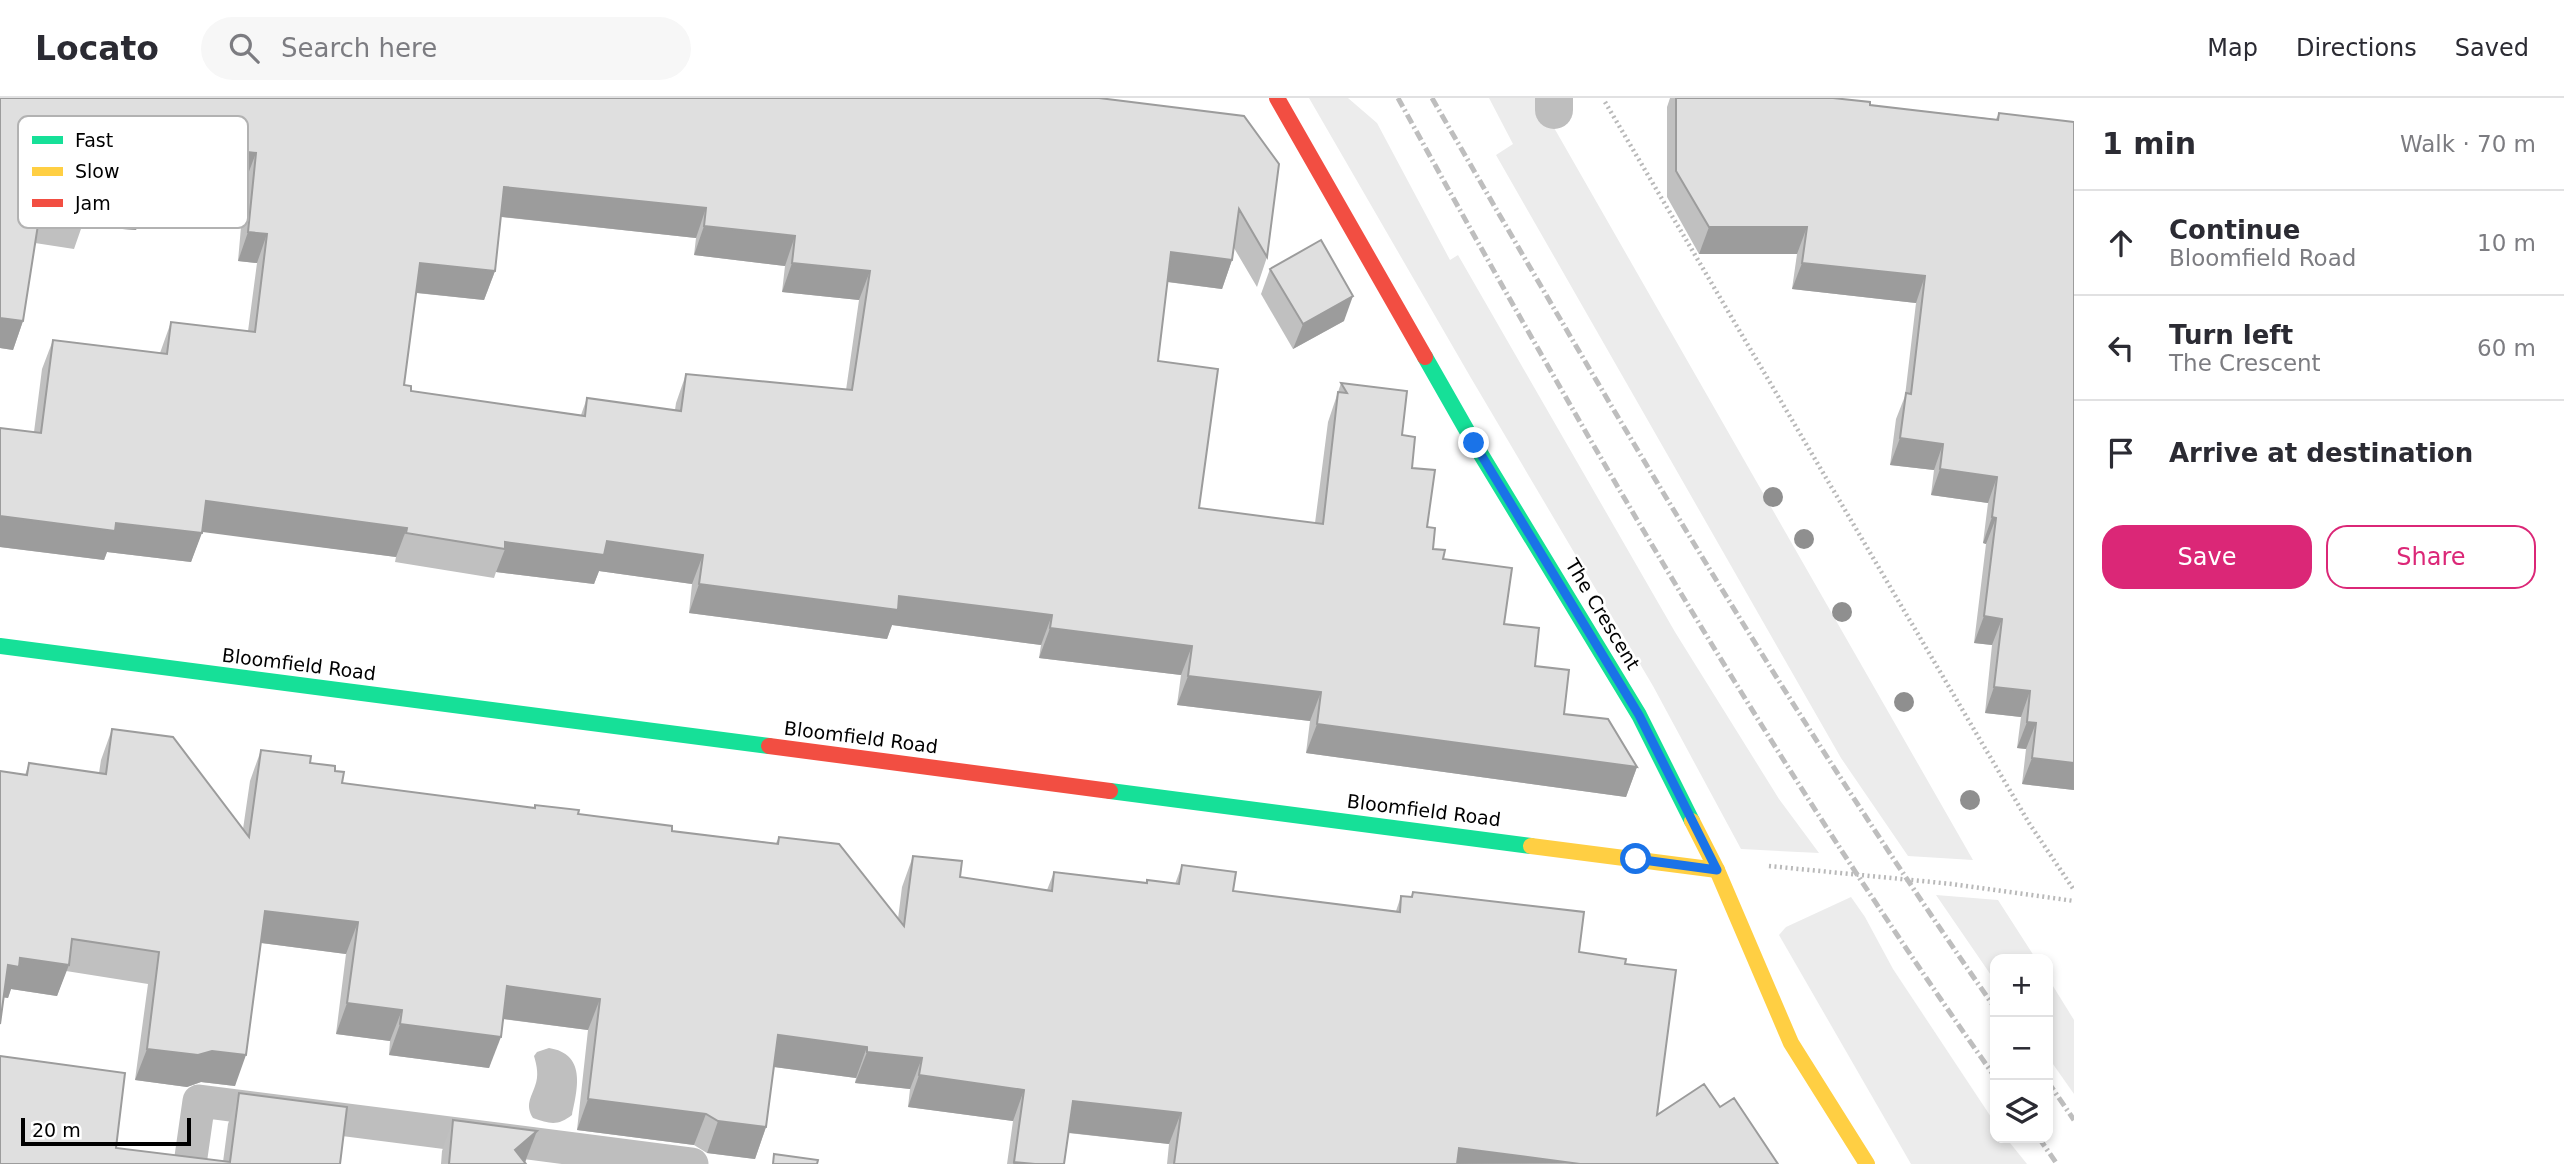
<!DOCTYPE html>
<html lang="en">
<head>
<meta charset="utf-8">
<style>
	:root { --surface:#fff; --page:#f7f7f7; --text:#2b2b33; --muted:#7c7c81; --line:#e1e1e2; --accent:#db2777 }
	body { margin:0; font-family:"DejaVu Sans",sans-serif; background:var(--page); color:var(--text) }
	.controls { position:absolute; right:21px; bottom:21px; display:grid; overflow:hidden; border-radius:14px; box-shadow:0 4px 10px #0003 }
	.controls button { width:63px; height:63px; display:grid; place-items:center; padding:0; border:0; border-bottom:2px solid var(--line); background:var(--surface); color:var(--text); font:35px sans-serif }
	.scale { position:absolute; left:21px; bottom:18px; width:170px; box-sizing:border-box; padding-left:7px; border:4px solid #000; border-top:0; font-size:19px; line-height:24px; white-space:nowrap; color:#000; -webkit-text-stroke:5px #fff; paint-order:stroke }
	.stop { position:absolute; width:21px; height:21px; margin:-16px; border:5px solid #1a73e8; border-radius:50%; background:#fff }
	.stop.end { background:#1a73e8; border-color:#fff; box-shadow:0 2px 7px #0008 }
	.list { margin:0; padding:0; list-style:none }
	h2 { display:flex; justify-content:space-between; align-items:center; height:91px; margin:0; padding:0 28px; font-size:30px }
	h2 small { font-size:23px; font-weight:400; color:var(--muted) }
	.list li { display:grid; grid-template-columns:46px 1fr auto; gap:21px; align-items:center; box-sizing:border-box; height:105px; padding:0 28px; border-top:2px solid var(--line) }
	.list b { display:block; font-size:26px; white-space:nowrap }
	.list p { margin:0; font-size:23px; white-space:nowrap; color:var(--muted) }
	.list em { font-size:23px; font-style:normal; color:var(--muted) }
	.actions { display:flex; gap:14px; padding:21px 28px }
	.actions a { flex:1; padding:16px 0; border:2px solid var(--accent); border-radius:21px; text-align:center; font-size:24px; color:var(--accent) }
	.actions .main { background:var(--accent); color:#fff }
	.icon { flex:none; width:38px; height:38px; fill:none; stroke:currentColor; stroke-width:2; stroke-linecap:round; stroke-linejoin:round }
	.map { position:relative; flex:none; width:2074px; height:1066px; overflow:hidden }
	header { display:flex; align-items:center; gap:42px; box-sizing:border-box; height:98px; padding:0 35px; background:var(--surface); border-bottom:2px solid var(--line) }
	header strong { font-size:33px }
	nav { display:flex; gap:38px; margin-inline-start:auto; font-size:24px }
	.search { width:490px; height:63px; background:var(--page); display:flex; align-items:center; gap:18px; box-sizing:border-box; padding:0 24px; border-radius:38px; color:var(--muted); font-size:26px }
	main { display:flex }
	aside { flex:1; background:var(--surface) }
	.map>svg:first-child { display:block }
	.green { fill:#ececec }
	.water { fill:#bfbfbf }
	.lines { fill:none; stroke-linecap:round; stroke-linejoin:round }
	.path { stroke:#b9b9b9; stroke-width:4.5; stroke-dasharray:2 3.5; stroke-linecap:butt }
	.lane { stroke:#bebebe; stroke-width:33 }
	.street { stroke:#bebebe; stroke-width:38 }
	.fast { stroke:#16e098; stroke-width:16 }
	.slow { stroke:#ffcf43; stroke-width:16 }
	.jam { stroke:#f24e42; stroke-width:16 }
	.rail { stroke:#bebebe; stroke-width:5; stroke-dasharray:10 3.5 2 3.5; stroke-linecap:butt }
	.tree { fill:#8f8f8f }
	.wall { fill:#c0c0c0; fill-rule:evenodd }
	.shaded-wall { fill:#9c9c9c }
	.building { fill:#dfdfdf; stroke:#9c9c9c; stroke-width:2; fill-rule:evenodd }
	.route { stroke:#1a73e8; stroke-width:9 }
	.labels { text-anchor:middle; dominant-baseline:central; stroke-width:5; stroke-linejoin:round; paint-order:stroke }
	.street-label { font-size:19px; fill:#000; stroke:#fff }
	.key { fill:#fff; stroke:#b2b2b2; stroke-width:2 }
	.key-label { font-size:19px; fill:#000 }
</style>
</head>
<body>
<header>
<strong>Locato</strong>
<div class="search"><svg class="icon" aria-label="search" viewBox="0 0 24 24"><circle cx="10" cy="10" r="6"/><path d="M15 15l6 6"/></svg>Search here</div>
<nav><a>Map</a><a>Directions</a><a>Saved</a></nav>
</header>
<main>
<div class="map">
<svg width="2074" height="1066" viewBox="0 0 2074 1066">
	<rect width="100%" height="100%" fill="#fff"/>
	<g class="green">
		<path d="M 1309,0 L 1348,0 L 1377,25 L 1450,162 L 1458,157 L 1675,534 L 1779,701 L 1819,755 L 1741,751 L 1653,588 L 1471,280 Z"/>
		<path d="M 1489,0 L 1537,0 L 1973,762 L 1908,758 L 1841,660 L 1496,57 L 1513,46 Z"/>
		<path d="M 1936,797 L 1998,802 L 2036,861 L 1995,861 L 1995,883 Z"/>
		<path d="M 1851,799 L 1865,819 L 1893,871 L 1995,1025 L 1995,1040 L 2006,1040 L 2027,1066 L 1911,1066 L 1779,837 L 1786,829 Z"/>
		<path d="M 2048,880 L 2074,922 L 2074,996 L 2048,959 Z"/>
	</g>
	<path class="water" d="M 549,950 C 586,956 578,989 572,1017 C 558,1028 550,1026 533,1020 C 525,1007 531,1000 535,988 C 539,978 537,968 534,958 L 537,954 Z"/>
	<g class="lines">
		<g class="path">
			<path d="M 1605,4 L 2029,725 L 2074,792"/>
			<path d="M 1769,768 L 1952,786 L 2074,803"/>
		</g>
		<path class="lane" d="M 190,1066 L 199,1003 L 692,1066"/>
		<path class="street" d="M 1554,12 L 1554,0"/>
		<g class="fast">
			<path d="M 1425,259 L 1474,345 L 1639,617 L 1692,723"/>
			<path d="M 0,548 L 769,648"/>
			<path d="M 1110,693 L 1531,748"/>
		</g>
		<g class="slow">
			<path d="M 1692,723 L 1717,772 L 1791,945 L 1867,1066"/>
			<path d="M 1531,748 L 1717,772"/>
		</g>
		<g class="jam">
			<path d="M 1277,0 L 1425,259"/>
			<path d="M 769,648 L 1110,693"/>
		</g>
		<g class="rail">
			<path d="M 1398,0 C 1582,335 1774,667 1995,979"/>
			<path d="M 1432,0 C 1610,309 1790,617 1995,910"/>
			<path d="M 2048,984 L 2074,1022"/>
			<path d="M 2039,1040 L 2057,1066"/>
		</g>
	</g>
	<g class="tree">
		<circle cx="1773" cy="399" r="10"/>
		<circle cx="1804" cy="441" r="10"/>
		<circle cx="1842" cy="514" r="10"/>
		<circle cx="1904" cy="604" r="10"/>
		<circle cx="1970" cy="702" r="10"/>
	</g>
	<g class="wall">
		<path d="M 0,0 L 1099,0 L 1244,18 L 1267,159 L 1257,189 L 1234,150 L 1232,162 L 1222,191 L 1167,184 L 1158,263 L 1199,410 L 1315,425 L 1328,324 L 1341,285 L 1402,337 L 1412,370 L 1433,451 L 1504,526 L 1535,568 L 1564,616 L 1637,669 L 1626,699 L 1306,655 L 1310,623 L 1177,607 L 1181,577 L 1039,560 L 1041,547 L 892,527 L 887,541 L 689,515 L 692,486 L 599,473 L 594,486 L 496,474 L 494,480 L 395,464 L 396,459 L 202,433 L 191,464 L 107,454 L 104,462 L 0,449 L 0,330 L 34,334 L 42,271 L 53,242 L 160,255 L 171,224 L 248,233 L 257,165 L 238,163 L 245,84 L 159,75 L 158,79 L 155,79 L 154,85 L 136,132 L 82,128 L 74,151 L 35,145 L 23,223 L 13,252 L 0,250 ZM 501,119 L 696,140 L 694,157 L 785,168 L 782,194 L 859,202 L 846,292 L 686,276 L 676,305 L 675,312 L 587,300 L 581,317 L 411,293 L 404,287 L 416,195 L 484,202 L 495,173 Z"/>
		<path d="M 1670,0 L 1833,0 L 1870,7 L 1996,21 L 1999,15 L 2074,24 L 2074,692 L 2022,686 L 2026,651 L 2017,650 L 2021,619 L 1985,615 L 1992,547 L 1974,545 L 1986,446 L 1983,445 L 1988,405 L 1931,397 L 1934,372 L 1890,367 L 1896,321 L 1905,298 L 1916,205 L 1792,191 L 1797,156 L 1699,156 L 1667,99 L 1667,9 Z"/>
		<path d="M 1270,171 L 1344,223 L 1293,251 L 1261,196 Z"/>
		<path d="M 112,631 L 243,731 L 250,683 L 261,652 L 310,665 L 335,673 L 342,685 L 534,710 L 535,707 L 578,716 L 672,733 L 776,745 L 779,739 L 898,821 L 902,789 L 913,758 L 960,779 L 1047,792 L 1054,774 L 1146,785 L 1147,782 L 1175,786 L 1182,767 L 1233,793 L 1396,813 L 1401,798 L 1411,799 L 1413,794 L 1579,854 L 1625,866 L 1657,1017 L 1720,1009 L 1778,1066 L 1167,1066 L 1169,1046 L 1068,1035 L 1064,1066 L 1007,1066 L 1013,1023 L 908,1009 L 910,991 L 855,985 L 856,980 L 774,969 L 766,1029 L 755,1061 L 707,1055 L 694,1047 L 577,1032 L 588,932 L 503,921 L 489,970 L 389,957 L 390,943 L 336,936 L 346,856 L 261,845 L 235,988 L 201,984 L 187,989 L 135,982 L 148,886 L 66,873 L 57,898 L 11,891 L 8,900 L 4,899 L 25,677 L 29,665 L 99,675 L 101,662 Z"/>
		<path d="M 239,995 L 340,1066 L 0,1066 L 116,1050 L 223,1064 L 228,1026 Z"/>
		<path d="M 453,1022 L 537,1033 L 525,1065 L 526,1066 L 441,1066 L 442,1053 Z"/>
	</g>
	<g class="shaded-wall">
		<path d="M 169,45 L 256,55 L 245,84 L 159,75 L 158,79 L 148,78 L 159,49 Z"/>
		<path d="M 504,89 L 706,110 L 696,140 L 494,118 Z"/>
		<path d="M 87,98 L 147,103 L 136,132 L 82,128 L 84,121 Z"/>
		<path d="M 704,128 L 795,138 L 785,168 L 694,157 Z"/>
		<path d="M 1709,129 L 1807,129 L 1797,156 L 1699,156 Z"/>
		<path d="M 248,134 L 267,136 L 257,165 L 238,163 Z"/>
		<path d="M 1171,154 L 1232,162 L 1222,191 L 1161,183 Z"/>
		<path d="M 420,165 L 495,173 L 484,202 L 409,194 Z"/>
		<path d="M 792,165 L 870,173 L 859,202 L 782,194 Z"/>
		<path d="M 1802,165 L 1925,178 L 1916,205 L 1792,191 Z"/>
		<path d="M 1353,198 L 1344,223 L 1293,251 L 1303,226 Z"/>
		<path d="M 0,220 L 23,223 L 13,252 L 0,250 Z"/>
		<path d="M 1900,340 L 1943,346 L 1934,372 L 1890,367 Z"/>
		<path d="M 1940,371 L 1997,379 L 1988,405 L 1931,397 Z"/>
		<path d="M 206,403 L 407,430 L 396,459 L 195,433 Z"/>
		<path d="M 0,418 L 116,425 L 202,435 L 191,464 L 107,454 L 104,462 L 0,449 Z"/>
		<path d="M 1992,419 L 1996,420 L 1986,446 L 1983,445 Z"/>
		<path d="M 607,443 L 703,457 L 692,486 L 599,473 L 594,486 L 496,474 L 505,451 L 505,444 Z"/>
		<path d="M 699,486 L 899,498 L 1052,517 L 1041,547 L 892,527 L 887,541 L 689,515 Z"/>
		<path d="M 1984,518 L 2002,521 L 1992,547 L 1974,545 Z"/>
		<path d="M 1050,530 L 1192,548 L 1181,577 L 1039,560 Z"/>
		<path d="M 1188,578 L 1321,594 L 1310,623 L 1177,607 Z"/>
		<path d="M 1994,589 L 2030,593 L 2021,619 L 1985,615 Z"/>
		<path d="M 2027,624 L 2036,625 L 2026,651 L 2017,650 Z"/>
		<path d="M 1317,626 L 1637,669 L 1626,699 L 1306,655 Z"/>
		<path d="M 2032,660 L 2074,665 L 2074,692 L 2022,686 Z"/>
		<path d="M 265,813 L 358,824 L 346,856 L 254,844 Z"/>
		<path d="M 20,860 L 69,867 L 57,898 L 11,891 L 8,900 L 0,899 L 8,867 Z"/>
		<path d="M 507,888 L 600,901 L 588,932 L 496,920 Z"/>
		<path d="M 347,905 L 402,912 L 390,943 L 336,936 Z"/>
		<path d="M 400,926 L 501,939 L 489,970 L 389,957 Z"/>
		<path d="M 778,937 L 867,949 L 856,980 L 767,968 Z"/>
		<path d="M 147,951 L 212,953 L 246,957 L 235,988 L 201,984 L 187,989 L 135,982 Z"/>
		<path d="M 867,954 L 922,960 L 910,991 L 855,985 Z"/>
		<path d="M 919,977 L 1024,992 L 1013,1023 L 908,1009 Z"/>
		<path d="M 588,1001 L 706,1016 L 694,1047 L 577,1032 Z"/>
		<path d="M 1073,1003 L 1181,1015 L 1169,1046 L 1062,1034 Z"/>
		<path d="M 718,1023 L 766,1029 L 755,1061 L 707,1055 Z"/>
		<path d="M 537,1033 L 525,1064 L 523,1066 L 515,1052 Z"/>
		<path d="M 1459,1050 L 1580,1065 L 1453,1066 Z"/>
		<path d="M 1014,1064 L 1035,1066 L 1013,1066 Z"/>
	</g>
	<g class="building">
		<path d="M 0,0 L 1099,0 L 1244,18 L 1279,66 L 1267,159 L 1239,111 L 1232,162 L 1171,154 L 1158,263 L 1218,271 L 1199,410 L 1323,426 L 1338,294 L 1347,295 L 1341,285 L 1407,293 L 1402,337 L 1415,339 L 1412,370 L 1435,372 L 1427,429 L 1435,430 L 1433,451 L 1445,452 L 1443,461 L 1512,470 L 1504,526 L 1539,530 L 1535,568 L 1569,572 L 1564,616 L 1608,621 L 1637,669 L 1317,626 L 1321,594 L 1188,578 L 1192,548 L 1050,530 L 1052,517 L 899,498 L 898,512 L 699,486 L 703,457 L 607,443 L 604,457 L 505,444 L 505,451 L 406,435 L 407,430 L 206,403 L 202,435 L 116,425 L 115,433 L 0,418 L 0,330 L 41,335 L 53,242 L 167,256 L 171,224 L 255,234 L 267,136 L 248,134 L 256,55 L 169,45 L 169,50 L 159,49 L 154,85 L 149,84 L 147,103 L 87,98 L 84,121 L 40,114 L 23,223 L 0,220 ZM 504,89 L 706,110 L 704,128 L 795,138 L 792,165 L 870,173 L 852,292 L 686,276 L 681,313 L 587,300 L 585,318 L 411,293 L 411,288 L 404,287 L 420,165 L 495,173 Z"/>
		<path d="M 1676,0 L 1833,0 L 1870,4 L 1870,7 L 1998,22 L 1999,15 L 2074,24 L 2074,665 L 2032,660 L 2036,625 L 2027,624 L 2030,593 L 1994,589 L 2002,521 L 1984,518 L 1996,420 L 1992,419 L 1997,379 L 1940,371 L 1943,346 L 1900,340 L 1906,295 L 1911,296 L 1925,178 L 1802,165 L 1807,129 L 1709,129 L 1676,73 Z"/>
		<path d="M 1321,142 L 1353,198 L 1303,226 L 1270,171 Z"/>
		<path d="M 112,631 L 173,639 L 249,739 L 261,652 L 311,658 L 310,665 L 335,668 L 335,673 L 344,674 L 342,685 L 535,710 L 535,707 L 579,712 L 578,716 L 672,728 L 672,733 L 778,746 L 779,739 L 839,746 L 904,828 L 913,758 L 962,763 L 960,779 L 1052,793 L 1054,774 L 1147,785 L 1147,782 L 1179,786 L 1182,767 L 1236,774 L 1233,793 L 1400,814 L 1401,798 L 1412,799 L 1413,794 L 1584,814 L 1579,854 L 1626,861 L 1625,866 L 1676,872 L 1657,1017 L 1704,986 L 1720,1009 L 1734,1000 L 1778,1066 L 1580,1066 L 1459,1050 L 1457,1066 L 1174,1066 L 1181,1015 L 1073,1003 L 1064,1066 L 1035,1066 L 1014,1064 L 1024,992 L 919,977 L 922,960 L 867,954 L 867,949 L 778,937 L 766,1029 L 718,1023 L 706,1016 L 588,1001 L 600,901 L 507,888 L 501,939 L 400,926 L 402,912 L 347,905 L 358,824 L 265,813 L 246,957 L 212,953 L 198,957 L 147,951 L 159,854 L 72,841 L 69,867 L 20,860 L 19,869 L 8,867 L 0,926 L 0,673 L 27,677 L 29,665 L 106,676 Z"/>
		<path d="M 0,958 L 125,975 L 116,1050 L 230,1064 L 239,995 L 347,1009 L 340,1066 L 0,1066 Z"/>
		<path d="M 453,1022 L 537,1033 L 515,1052 L 526,1066 L 449,1066 Z"/>
		<path d="M 774,1056 L 818,1062 L 817,1066 L 773,1066 Z"/>
	</g>
	<g class="lines">
		<path class="route" d="M 1474,345 L 1639,617 L 1717,772 L 1636,761"/>
	</g>
	<g class="labels">
		<g class="street-label">
			<text transform="translate(1603 516) rotate(59)">The Crescent</text>
			<text transform="translate(299 566) rotate(7)">Bloomfield Road</text>
			<text transform="translate(861 639) rotate(7)">Bloomfield Road</text>
			<text transform="translate(1424 712) rotate(7)">Bloomfield Road</text>
		</g>
	</g>
	<rect x="18" y="18" width="230" height="112" rx="10" class="key"/>
	<rect x="32" y="38" width="31" height="8" fill="#16e098"/>
	<rect x="32" y="69" width="31" height="9" fill="#ffcf43"/>
	<rect x="32" y="101" width="31" height="8" fill="#f24e42"/>
	<g class="key-label">
		<text x="75" y="49">Fast</text>
		<text x="75" y="80">Slow</text>
		<text x="75" y="112">Jam</text>
	</g>
</svg>
<div class="controls">
<button>+</button>
<button>−</button>
<button><svg class="icon" aria-label="layers" viewBox="0 0 24 24"><path d="M12 4l9 5-9 5-9-5zM3 14l9 5 9-5"/></svg></button>
</div>
<div class="scale">20 m</div>
<div class="stop" style="left:1636px;top:761px"></div>
<div class="stop end" style="left:1474px;top:345px"></div>
</div>
<aside>
<h2>1 min<small>Walk · 70 m</small></h2>
<ul class="list">
<li><svg class="icon" aria-label="ahead" viewBox="0 0 24 24"><path d="M12 20V5M6 11l6-6 6 6"/></svg><div><b>Continue</b><p>Bloomfield Road</p></div><em>10 m</em></li>
<li><svg class="icon" aria-label="left" viewBox="0 0 24 24"><path d="M17 20v-9H6M10 6l-5 5 5 5"/></svg><div><b>Turn left</b><p>The Crescent</p></div><em>60 m</em></li>
<li><svg class="icon" aria-label="arrive" viewBox="0 0 24 24"><path d="M6 21V4h12l-3 4 3 4H6"/></svg><div><b>Arrive at destination</b></div></li>
</ul>
<div class="actions"><a class="main">Save</a><a>Share</a></div>
</aside>
</main>
</body>
</html>
